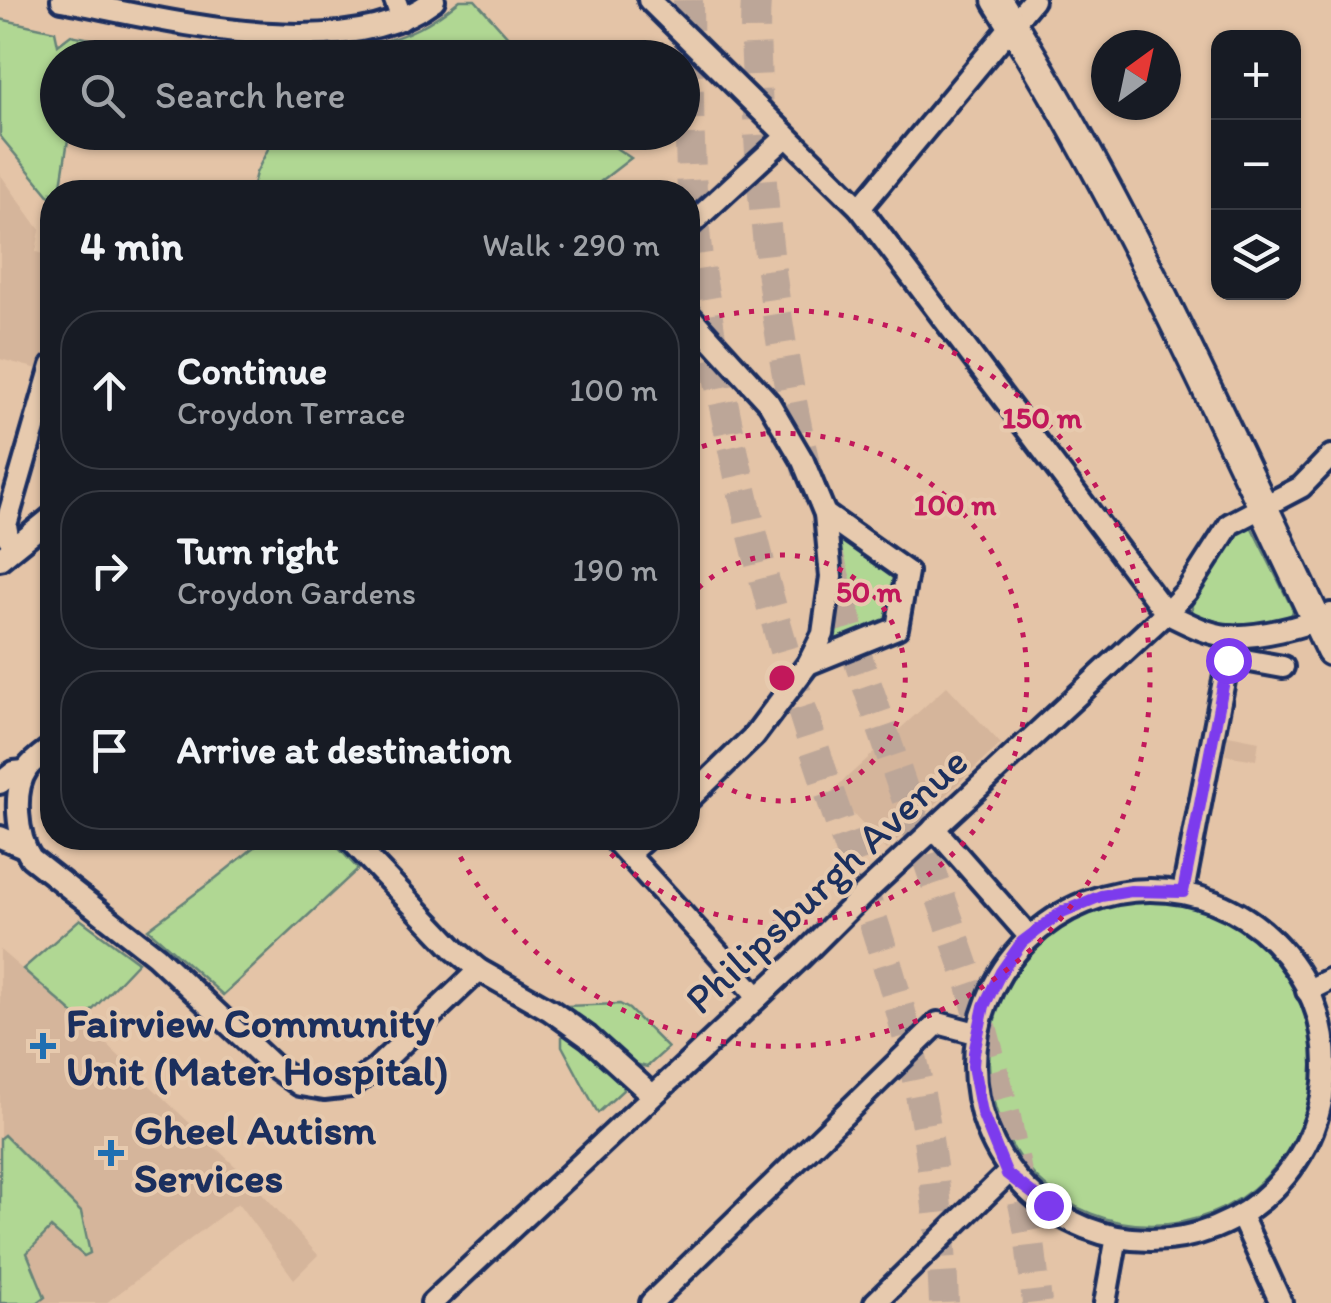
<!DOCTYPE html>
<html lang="en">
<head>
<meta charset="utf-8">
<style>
	:root { --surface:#171b24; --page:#20242c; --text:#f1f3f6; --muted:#9ea1a6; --line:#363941 }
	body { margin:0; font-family:Itim,sans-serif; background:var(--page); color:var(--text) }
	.controls { position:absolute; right:30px; top:30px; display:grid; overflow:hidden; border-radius:20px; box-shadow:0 2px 8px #0004 }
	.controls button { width:90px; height:90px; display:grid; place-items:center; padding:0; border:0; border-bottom:2px solid var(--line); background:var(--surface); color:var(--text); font:50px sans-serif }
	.compass { position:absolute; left:1091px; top:30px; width:90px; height:90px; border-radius:50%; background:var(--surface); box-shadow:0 2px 8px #0004; rotate:33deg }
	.stop { position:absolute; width:30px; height:30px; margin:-22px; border:8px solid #7c3aed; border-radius:50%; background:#fff }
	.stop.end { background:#7c3aed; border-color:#fff; box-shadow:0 2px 10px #0008 }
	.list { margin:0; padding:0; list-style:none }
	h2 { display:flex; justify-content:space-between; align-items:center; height:130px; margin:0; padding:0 40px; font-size:42px }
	h2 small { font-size:32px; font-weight:400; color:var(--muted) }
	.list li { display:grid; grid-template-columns:65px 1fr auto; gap:30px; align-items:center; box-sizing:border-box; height:160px; margin:0 20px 20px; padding:0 20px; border:2px solid var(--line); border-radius:40px }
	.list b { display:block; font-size:38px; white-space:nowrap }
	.list p { margin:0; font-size:32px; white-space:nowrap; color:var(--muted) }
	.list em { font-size:32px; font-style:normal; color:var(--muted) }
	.icon { flex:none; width:55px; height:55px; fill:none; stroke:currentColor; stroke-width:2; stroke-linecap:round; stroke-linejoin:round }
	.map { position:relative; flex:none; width:1331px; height:1303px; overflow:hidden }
	.search { position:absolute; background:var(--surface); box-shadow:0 2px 8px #0004; left:40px; top:40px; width:660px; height:110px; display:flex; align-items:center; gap:25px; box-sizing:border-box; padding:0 35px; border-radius:55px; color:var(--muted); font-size:38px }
	.panel { position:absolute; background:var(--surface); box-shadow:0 2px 8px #0004; left:40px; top:180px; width:660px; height:670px; border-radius:40px }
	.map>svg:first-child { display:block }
	.built { fill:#d5b59b }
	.green { fill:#b0d793; stroke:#668378; stroke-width:2.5 }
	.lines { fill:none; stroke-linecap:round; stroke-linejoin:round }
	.highway-tunnel { stroke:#bca698; stroke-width:30; stroke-dasharray:30 15; stroke-linecap:butt }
	.minor-casing { stroke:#1b2f5e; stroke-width:28 }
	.major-casing { stroke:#1b2f5e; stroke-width:35 }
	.minor { stroke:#e7caae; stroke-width:20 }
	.major { stroke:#e7caae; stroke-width:28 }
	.route { stroke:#7c3aed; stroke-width:12 }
	.ring { fill:none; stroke:#c2185b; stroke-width:5; stroke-dasharray:5 10 }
	.poi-dot { fill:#1f6fb2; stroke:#e7caae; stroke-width:4 }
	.labels { text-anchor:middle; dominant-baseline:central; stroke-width:8; stroke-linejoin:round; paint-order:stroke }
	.street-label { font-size:42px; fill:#1b2f5e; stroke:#e7caae }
	.poi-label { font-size:42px; font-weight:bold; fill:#1b2f5e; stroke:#e7caae; text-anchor:start }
	.centre { fill:#c2185b; stroke:#e7caae; stroke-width:5 }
	.ring-label { font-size:30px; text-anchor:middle; font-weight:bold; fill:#c2185b; stroke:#e7caae; stroke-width:8; stroke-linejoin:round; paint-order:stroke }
</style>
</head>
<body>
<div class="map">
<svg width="1331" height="1303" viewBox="0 0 1331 1303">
	<rect width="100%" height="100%" fill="#e4c4a7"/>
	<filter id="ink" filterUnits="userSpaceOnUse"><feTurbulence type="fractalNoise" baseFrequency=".01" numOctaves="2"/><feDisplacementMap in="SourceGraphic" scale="20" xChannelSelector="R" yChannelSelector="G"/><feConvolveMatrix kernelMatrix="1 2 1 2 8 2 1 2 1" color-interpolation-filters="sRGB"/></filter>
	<g filter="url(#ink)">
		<g class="built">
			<path d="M 0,174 L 40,230 L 36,252 L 52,257 L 52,332 L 42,370 L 0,359 Z"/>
			<path d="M 947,686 L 1001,744 L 886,850 L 832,791 Z"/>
			<path d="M 1228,735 L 1259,741 L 1256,760 L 1225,755 Z"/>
			<path d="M 0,950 L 82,1021 L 253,1183 L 318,1255 L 294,1279 L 238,1203 L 106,1303 L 0,1303 Z"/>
		</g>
		<g class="green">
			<path d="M 460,0 L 475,0 L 526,57 L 354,57 L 374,50 L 372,44 C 407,37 432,23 460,0 Z"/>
			<path d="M 0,19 L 55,31 L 58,45 L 71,35 L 105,42 L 97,57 L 58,58 L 58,132 L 69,133 L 60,192 L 52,192 L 52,199 L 0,136 Z"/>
			<path d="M 263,133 L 593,133 L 631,158 L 587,192 L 251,192 L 256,173 L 269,147 Z"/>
			<path d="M 1247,523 L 1251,526 L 1293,610 L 1292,614 C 1256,632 1232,627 1195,615 L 1192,610 L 1192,603 L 1238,530 Z"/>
			<path d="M 834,529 L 900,576 L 892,621 L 827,646 Z"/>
			<path d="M 266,838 L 329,838 L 358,869 L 223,995 L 148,929 L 216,878 Z"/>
			<circle cx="1151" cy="1063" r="162"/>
			<path d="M 80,919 L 138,962 L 82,1021 L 23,969 Z"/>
			<path d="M 620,1004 L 629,1009 L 668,1048 L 647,1067 L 635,1064 L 599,1032 L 563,1006 Z"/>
			<path d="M 562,1029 C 580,1043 621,1068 623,1090 L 598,1113 L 562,1046 Z"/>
			<path d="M 4,1135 L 81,1212 L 90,1253 L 84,1256 L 51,1228 L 27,1253 L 45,1297 L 37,1303 L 0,1303 L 0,1138 Z"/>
		</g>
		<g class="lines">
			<g class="highway-tunnel">
				<path d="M 688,0 C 689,80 688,161 696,241 C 699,271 706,301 710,331 C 731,454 761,577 798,697 C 829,798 868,896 897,998 C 925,1096 940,1201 944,1303"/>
				<path d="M 756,0 C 754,28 756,56 757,85 C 760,216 778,345 807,473"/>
				<path d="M 829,556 L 857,656 L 971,985 L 1006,1117 L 1029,1233 L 1037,1303"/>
			</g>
			<g class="minor-casing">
				<g id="minor">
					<path d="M 62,0 C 163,19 345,68 434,0"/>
					<path d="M 395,0 L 402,19"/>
					<path d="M 649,0 L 860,208 L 1166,613 C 1185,622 1206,634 1227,636 C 1257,638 1304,627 1331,614"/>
					<path d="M 860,208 L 1033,0"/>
					<path d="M 688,227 L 786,137"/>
					<path d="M 688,314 L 769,403 L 803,461 L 825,514 L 831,577 L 823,634 L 808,664 L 754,736 L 688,800"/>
					<path d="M 15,546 L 8,537 L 6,525 L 52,366"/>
					<path d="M 0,559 L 52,517"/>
					<path d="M 1228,657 L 1283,667"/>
					<path d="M 808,664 L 897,628 L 907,572 L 825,514"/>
					<path d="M 52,747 C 44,753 33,760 27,769 C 12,791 17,837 31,858 L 156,956 L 272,1065 L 300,1085 L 324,1089 L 350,1086 L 373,1071 L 479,970"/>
					<path d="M 0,783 L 14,772 L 25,771"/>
					<path d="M 934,828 L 1028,935"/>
					<path d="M 0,837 L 24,847"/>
					<path d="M 349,838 L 456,951 L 479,970 L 550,1010 L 588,1037 L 652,1095"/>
					<path d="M 613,838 L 758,997"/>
					<path d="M 628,854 L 646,838"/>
					<circle cx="1150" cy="1065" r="175"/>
					<path d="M 1183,892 L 1228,660 L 1229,636"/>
					<path d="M 1307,991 L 1331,979"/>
					<path d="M 1242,1218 L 1281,1303"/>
					<path d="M 432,1303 L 800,958 L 865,893 L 1166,613 L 1187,591 L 1230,524 L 1301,487 L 1331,456"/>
					<path d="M 651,1303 L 938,1023 L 976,1033"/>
					<path d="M 875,1303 L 1007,1174"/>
					<path d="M 1105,1303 L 1116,1242"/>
				</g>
			</g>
			<g class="major-casing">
				<path id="major" d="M 997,0 C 1128,206 1226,431 1331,651"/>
			</g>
			<use href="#minor" class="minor"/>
			<use href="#major" class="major"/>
		</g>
	</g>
	<g class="lines" filter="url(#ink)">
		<path class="route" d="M 1048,1205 L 1007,1174 L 982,1113 L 973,1066 L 974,1053 L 984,1006 L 1001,972 L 1022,942 L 1062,912 L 1101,896 L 1131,891 L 1183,892 L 1228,660"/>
	</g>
	<g class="ring">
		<path d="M688 599A123 123 0 1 1 688 757"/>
		<path d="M688 452A245 245 0 1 1 597 839"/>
		<path d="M690 322A368 368 0 1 1 451 839"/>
	</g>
	<g class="poi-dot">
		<path d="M38 1031h10v10h10v10h-10v10h-10v-10h-10v-10h10z"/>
		<path d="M106 1138h10v10h10v10h-10v10h-10v-10h-10v-10h10z"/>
	</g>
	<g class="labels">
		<g class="street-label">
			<text transform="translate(826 880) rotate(-43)">Philipsburgh Avenue</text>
		</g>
		<g class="poi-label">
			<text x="66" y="1022">Fairview Community<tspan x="66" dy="48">Unit (Mater Hospital)</tspan></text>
			<text x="134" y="1129">Gheel Autism<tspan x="134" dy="48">Services</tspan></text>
		</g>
	</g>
	<circle cx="782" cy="678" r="15" class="centre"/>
	<g class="ring-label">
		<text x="1042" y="428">150 m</text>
		<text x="955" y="515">100 m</text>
		<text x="869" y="602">50 m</text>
	</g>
</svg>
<div class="controls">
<button>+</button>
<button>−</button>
<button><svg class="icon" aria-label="layers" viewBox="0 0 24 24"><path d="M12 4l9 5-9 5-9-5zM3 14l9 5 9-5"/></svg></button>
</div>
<svg class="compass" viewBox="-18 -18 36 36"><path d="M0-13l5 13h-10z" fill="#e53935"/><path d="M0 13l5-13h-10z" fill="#9ea1a6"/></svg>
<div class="stop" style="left:1228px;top:660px"></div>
<div class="stop end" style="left:1048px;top:1205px"></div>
<div class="search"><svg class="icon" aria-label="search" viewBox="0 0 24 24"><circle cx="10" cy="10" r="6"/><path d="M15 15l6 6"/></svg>Search here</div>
<section class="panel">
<h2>4 min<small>Walk · 290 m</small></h2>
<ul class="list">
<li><svg class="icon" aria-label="ahead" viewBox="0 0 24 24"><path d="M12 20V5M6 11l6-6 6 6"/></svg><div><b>Continue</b><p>Croydon Terrace</p></div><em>100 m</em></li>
<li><svg class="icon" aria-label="right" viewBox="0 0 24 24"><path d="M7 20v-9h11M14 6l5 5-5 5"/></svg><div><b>Turn right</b><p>Croydon Gardens</p></div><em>190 m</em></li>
<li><svg class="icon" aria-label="arrive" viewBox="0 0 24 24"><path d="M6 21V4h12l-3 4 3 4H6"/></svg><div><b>Arrive at destination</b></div></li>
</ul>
</section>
</div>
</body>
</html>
